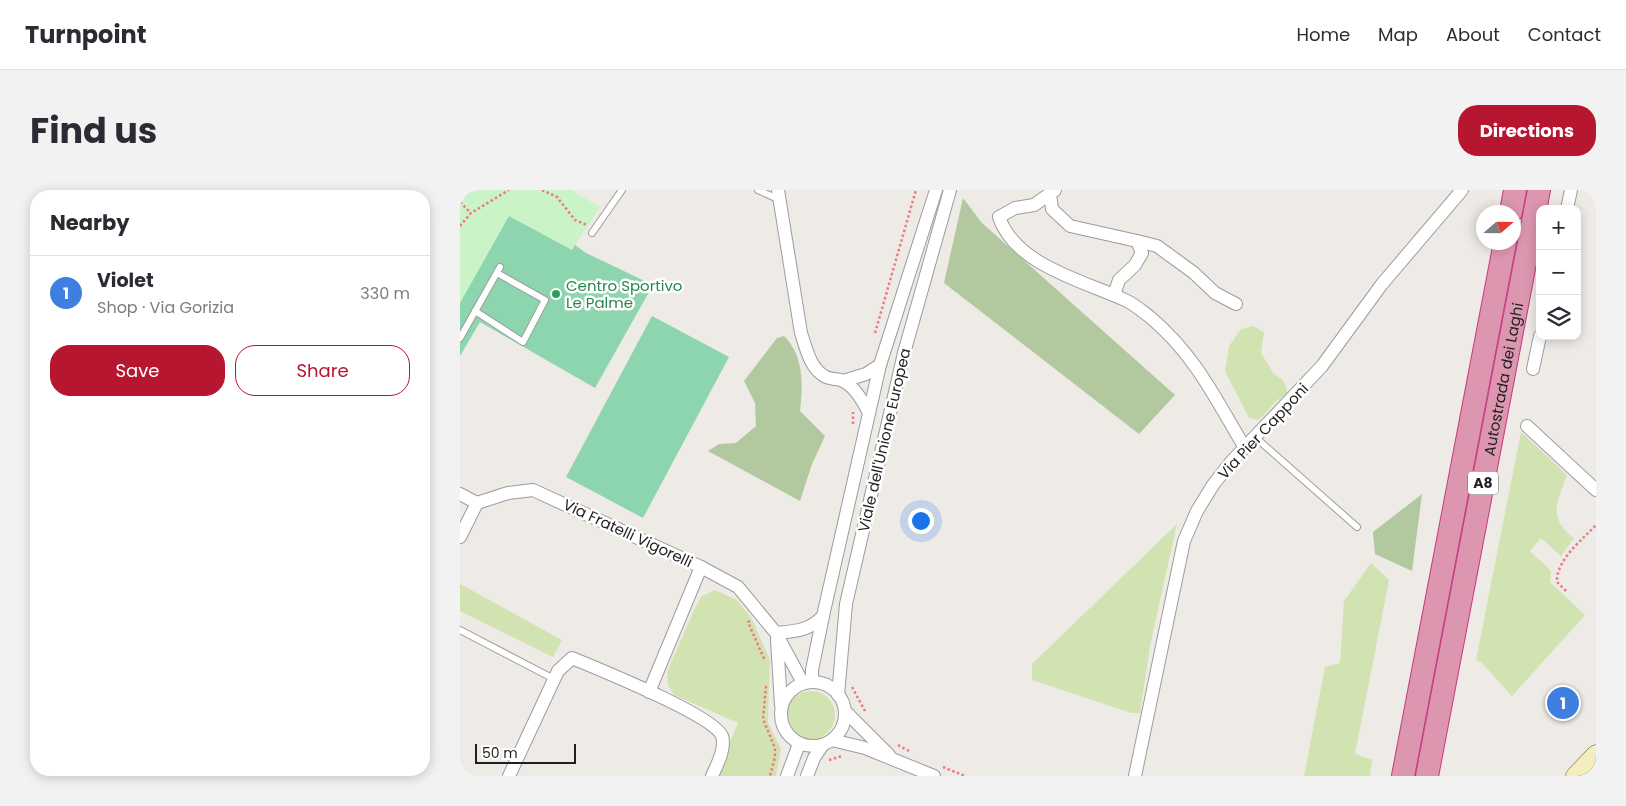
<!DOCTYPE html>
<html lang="en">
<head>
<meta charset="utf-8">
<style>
	:root { --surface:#fff; --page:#f2f2f3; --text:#2b2b33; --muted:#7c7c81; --line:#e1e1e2; --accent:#b71630 }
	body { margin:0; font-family:Poppins,sans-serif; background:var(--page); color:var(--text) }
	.controls { position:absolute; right:15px; top:15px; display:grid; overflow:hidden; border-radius:10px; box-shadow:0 2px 12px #0003 }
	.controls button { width:45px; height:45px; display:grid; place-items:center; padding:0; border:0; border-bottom:1px solid var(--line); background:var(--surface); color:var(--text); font:25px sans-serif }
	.compass { position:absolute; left:1016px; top:15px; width:45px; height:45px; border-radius:50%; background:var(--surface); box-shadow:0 2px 12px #0003; rotate:70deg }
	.scale { position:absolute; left:15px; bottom:12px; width:101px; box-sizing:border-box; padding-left:5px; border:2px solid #1f1f1f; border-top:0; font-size:14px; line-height:18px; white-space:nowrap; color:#1f1f1f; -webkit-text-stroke:4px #fff; paint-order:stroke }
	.you { position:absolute; left:460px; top:330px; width:18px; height:18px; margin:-12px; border:4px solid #fff; border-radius:50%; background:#1a73e8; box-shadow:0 0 0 8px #1a73e833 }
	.badge { display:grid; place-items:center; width:32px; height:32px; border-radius:50%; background:var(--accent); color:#fff; font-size:16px; font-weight:700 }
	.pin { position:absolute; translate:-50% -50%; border:2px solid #fff; box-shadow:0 1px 5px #0006 }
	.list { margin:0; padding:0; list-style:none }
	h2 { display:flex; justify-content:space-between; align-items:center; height:65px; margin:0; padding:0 20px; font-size:21px }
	h2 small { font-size:16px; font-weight:400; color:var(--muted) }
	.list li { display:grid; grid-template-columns:32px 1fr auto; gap:15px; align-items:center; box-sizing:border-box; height:75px; padding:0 20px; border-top:1px solid var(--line) }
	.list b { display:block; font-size:19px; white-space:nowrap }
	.list p { margin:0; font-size:16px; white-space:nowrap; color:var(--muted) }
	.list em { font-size:16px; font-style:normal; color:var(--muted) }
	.actions { display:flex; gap:10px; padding:15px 20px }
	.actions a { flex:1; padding:11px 0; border:1px solid var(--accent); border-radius:20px; text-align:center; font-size:18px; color:var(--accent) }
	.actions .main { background:var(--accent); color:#fff }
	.icon { flex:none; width:28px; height:28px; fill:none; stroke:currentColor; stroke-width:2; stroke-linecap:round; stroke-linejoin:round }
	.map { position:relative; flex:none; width:1136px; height:586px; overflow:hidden; border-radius:20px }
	header { display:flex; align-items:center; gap:30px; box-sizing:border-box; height:70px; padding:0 25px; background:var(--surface); border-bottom:1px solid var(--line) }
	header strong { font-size:24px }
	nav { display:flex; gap:28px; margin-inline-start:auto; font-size:18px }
	.intro { display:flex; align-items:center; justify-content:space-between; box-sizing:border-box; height:120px; padding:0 30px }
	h1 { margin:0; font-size:35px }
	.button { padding:12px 22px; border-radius:20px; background:var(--accent); color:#fff; font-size:18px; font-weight:700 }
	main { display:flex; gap:30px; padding:0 30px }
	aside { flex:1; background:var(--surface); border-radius:20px; box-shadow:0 2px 12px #0003 }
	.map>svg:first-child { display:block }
	.grass { fill:#d2e3b2 }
	.forest { fill:#b2c99f }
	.park { fill:#cbf3c8 }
	.pitch { fill:#8dd5ae }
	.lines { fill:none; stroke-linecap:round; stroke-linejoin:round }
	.lane-casing { stroke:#9c9c9c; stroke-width:8 }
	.street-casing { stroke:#9c9c9c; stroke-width:14 }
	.secondary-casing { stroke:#6a6611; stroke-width:19 }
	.highway-casing { stroke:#c73880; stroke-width:24 }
	.path { stroke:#ea7b81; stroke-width:2.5; stroke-dasharray:2.5 2.5; stroke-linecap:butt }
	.lane { stroke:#fff; stroke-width:6 }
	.street { stroke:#fff; stroke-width:12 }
	.secondary { stroke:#f3edc0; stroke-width:18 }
	.highway { stroke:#dd96af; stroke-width:22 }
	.leisure-dot { fill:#2e9e5b; stroke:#fff; stroke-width:2 }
	.labels { text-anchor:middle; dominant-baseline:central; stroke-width:5; stroke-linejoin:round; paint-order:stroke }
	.shield { fill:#fff; stroke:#626262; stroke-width:1 }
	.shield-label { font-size:14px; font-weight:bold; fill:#1f1f1f }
	.leisure-label { font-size:15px; fill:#27864d; stroke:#fff; text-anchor:start }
	.street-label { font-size:15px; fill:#1f1f1f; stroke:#fff }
</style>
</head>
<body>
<header>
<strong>Turnpoint</strong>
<nav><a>Home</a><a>Map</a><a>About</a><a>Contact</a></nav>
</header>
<div class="intro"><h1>Find us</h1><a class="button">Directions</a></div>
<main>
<aside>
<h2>Nearby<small></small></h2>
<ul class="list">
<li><span class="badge" style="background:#3f7fe0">1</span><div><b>Violet</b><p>Shop · Via Gorizia</p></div><em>330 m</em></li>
</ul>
<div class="actions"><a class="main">Save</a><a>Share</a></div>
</aside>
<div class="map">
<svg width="1136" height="586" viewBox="0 0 1136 586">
	<rect width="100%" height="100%" fill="#eeeae6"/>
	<g class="grass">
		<path d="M 793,136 L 804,142 L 801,163 L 814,184 L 823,190 L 828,203 L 815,212 L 799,230 L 789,228 L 765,181 L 769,156 L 781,139 Z"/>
		<path d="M 1061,242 L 1107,285 C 1097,312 1087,328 1114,348 L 1101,366 L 1081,348 L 1070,361 L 1091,381 L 1090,392 L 1125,425 L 1052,506 L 1021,472 L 1016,470 Z"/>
		<path d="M 717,334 L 690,456 L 680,523 L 671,523 L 572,490 L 572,474 Z"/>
		<path d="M 911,373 L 929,390 L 895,564 L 912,570 L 910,586 L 844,586 L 865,477 L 880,473 L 884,411 Z"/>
		<path d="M 0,394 L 102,450 L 93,467 L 0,421 Z"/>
		<path d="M 255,400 L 277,410 L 292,429 L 310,470 L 308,532 L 321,559 L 316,586 L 256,586 L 278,533 L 214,505 L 208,495 L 207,482 L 235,418 L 242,406 Z"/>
		<circle cx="351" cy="525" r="24"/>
	</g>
	<g class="forest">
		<path d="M 503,8 L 522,33 L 715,205 L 679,244 L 484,93 Z"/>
		<path d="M 324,146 C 344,165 343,196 340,221 L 365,246 L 352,274 L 340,311 L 248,261 L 259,254 L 276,253 L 296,236 L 295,213 L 284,191 L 317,148 Z"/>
		<path d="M 962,304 L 952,381 L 915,364 L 913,342 Z"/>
	</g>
	<path class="park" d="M 0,0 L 111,0 L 140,17 L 112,60 L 49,26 L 0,113 Z"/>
	<g class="pitch">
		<path d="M 49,26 L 112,60 L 115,55 L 126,63 L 193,95 L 135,198 L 20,132 L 0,166 L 0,113 Z"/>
		<path d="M 192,126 L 269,167 L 183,328 L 106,287 Z"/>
	</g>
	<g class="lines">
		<g class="lane-casing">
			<g id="lane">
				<path d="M 298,0 L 320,10"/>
				<path d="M 132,43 L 162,0"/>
				<path d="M 15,121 L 63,152 L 85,110 L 37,83"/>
				<path d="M 0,148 L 40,77"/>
				<path d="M 795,247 L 897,337"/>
				<path d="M 0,440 L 94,489"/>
			</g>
		</g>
		<g class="street-casing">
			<g id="street">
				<path d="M 318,0 L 341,143 C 346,158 350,179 366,187 C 370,189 377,189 381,190 C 394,195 403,211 409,223"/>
				<path d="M 595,0 L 574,15 L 555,18 L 539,27 C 555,75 624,91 665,110 C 674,114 682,121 690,127 C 736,166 755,208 785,258"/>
				<path d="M 590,4 L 592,19 L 610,36 L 677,51 L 682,63 L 675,75 L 659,90 L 654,105"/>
				<path d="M 1107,19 L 1111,0"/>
				<path d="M 677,51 L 697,56 L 734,83 L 755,103 L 776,114"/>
				<path d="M 1073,179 L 1080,146"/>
				<path d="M 383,191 L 406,184 L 420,175"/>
				<path d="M 1067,236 L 1136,300"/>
				<path d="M 0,304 L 17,313 L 48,303 L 73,300 L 241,377 L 278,397 L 316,443 L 343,493"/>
				<path d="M 0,347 L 17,313"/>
				<path d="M 316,443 C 336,441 349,441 363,426"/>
				<path d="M 317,450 L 321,515"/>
				<circle cx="353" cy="524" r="32"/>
				<path d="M 352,492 L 352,480 L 363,426 L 420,175 L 476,0"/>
				<path d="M 189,502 L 241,377"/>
				<path d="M 378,505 L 386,414 L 444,163 L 490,0"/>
				<path d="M 385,521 L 429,565"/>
				<path d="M 372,550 L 405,558 L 474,586"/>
				<path d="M 49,586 L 98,481 L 112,468 C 138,479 253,525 262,546 C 266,558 257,575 252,586"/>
				<path d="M 327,586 L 339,554"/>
				<path d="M 347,586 L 354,568 L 362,556"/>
				<path d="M 675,586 L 724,351 L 737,321 L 753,295 L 771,272 L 862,176 L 922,94 L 1002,0"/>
			</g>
		</g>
		<g class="secondary-casing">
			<path id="secondary" d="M 1115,586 L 1136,564"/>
		</g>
		<g class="highway-casing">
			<g id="highway">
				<path d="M 1051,22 L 1055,0"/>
				<path d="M 943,586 L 1045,52"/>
				<path id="s1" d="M 967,586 L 1079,0"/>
			</g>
		</g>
		<g class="path">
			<path d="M 82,0 L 97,7 L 115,30 L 127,35"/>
			<path d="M 0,12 L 11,23"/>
			<path d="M 0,36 L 11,23 L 49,0"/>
			<path d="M 415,143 L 456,0"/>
			<path d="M 393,234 L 393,222"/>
			<path d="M 1106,401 L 1097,392 C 1096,370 1122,350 1136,335"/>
			<path d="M 290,431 L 288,432 L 305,471"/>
			<path d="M 306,496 L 303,529 L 315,558 L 315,567 L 310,586"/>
			<path d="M 392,497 L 405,521"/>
			<path d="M 438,555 L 449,561"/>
			<path d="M 369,570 L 382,566"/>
			<path d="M 483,577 L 505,586"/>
		</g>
		<use href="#lane" class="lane"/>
		<use href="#street" class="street"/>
		<use href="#secondary" class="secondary"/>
		<use href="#highway" class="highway"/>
	</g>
	<circle class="leisure-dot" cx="96" cy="104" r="5"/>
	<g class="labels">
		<rect class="shield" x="1008" y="281.5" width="30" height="23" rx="4"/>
		<g class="shield-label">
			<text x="1023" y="293">A8</text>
		</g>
		<g class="leisure-label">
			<text x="106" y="95">Centro Sportivo<tspan x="106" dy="17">Le Palme</tspan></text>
		</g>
		<g class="street-label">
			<text stroke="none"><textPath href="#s1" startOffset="404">Autostrada dei Laghi</textPath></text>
			<text transform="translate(803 241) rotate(-47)">Via Pier Capponi</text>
			<text transform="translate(424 250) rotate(-77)">Viale dell'Unione Europea</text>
			<text transform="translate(168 343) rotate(25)">Via Fratelli Vigorelli</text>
		</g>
	</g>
</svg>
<div class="controls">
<button>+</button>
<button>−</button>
<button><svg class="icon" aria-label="layers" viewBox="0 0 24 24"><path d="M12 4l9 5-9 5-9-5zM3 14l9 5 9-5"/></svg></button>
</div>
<svg class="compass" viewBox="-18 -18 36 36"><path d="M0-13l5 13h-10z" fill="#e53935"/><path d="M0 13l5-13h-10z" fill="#7c7c81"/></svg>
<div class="scale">50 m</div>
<div class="you"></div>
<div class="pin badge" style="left:1103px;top:513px;background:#3f7fe0">1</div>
</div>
</main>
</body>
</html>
